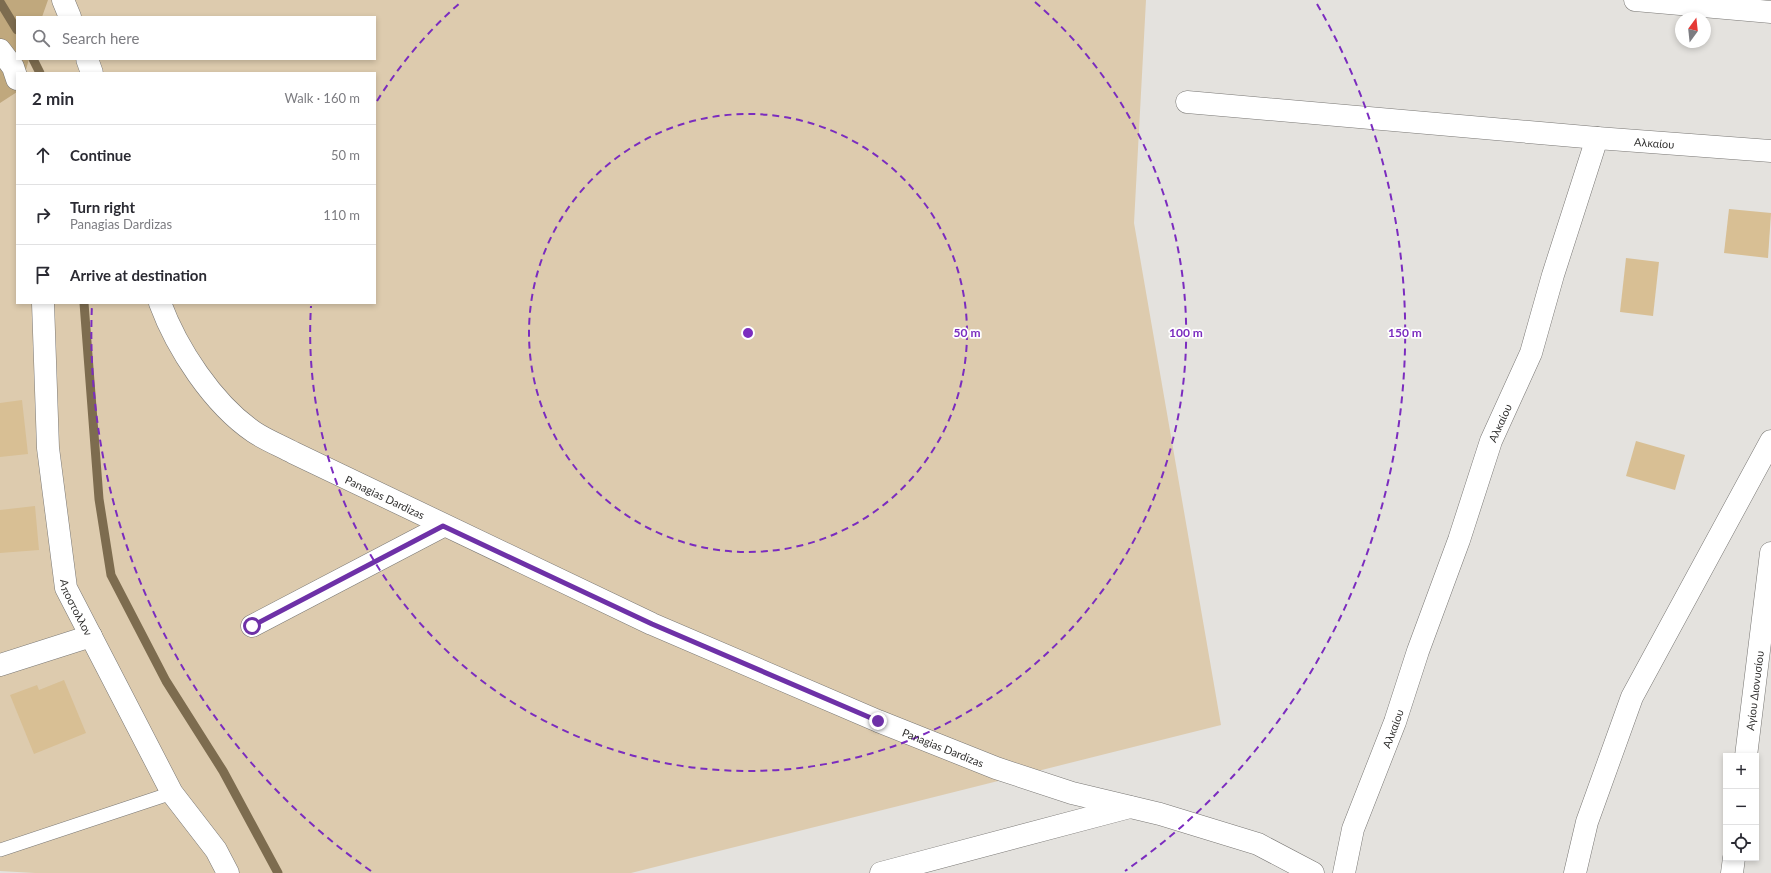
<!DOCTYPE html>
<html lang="en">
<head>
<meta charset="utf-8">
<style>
	:root { --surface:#fff; --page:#f2f2f3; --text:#2b2b33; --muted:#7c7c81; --line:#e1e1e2 }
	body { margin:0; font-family:Lato,sans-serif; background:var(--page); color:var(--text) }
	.controls { position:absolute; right:12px; bottom:12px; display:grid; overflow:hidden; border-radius:0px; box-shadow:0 2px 6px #0003 }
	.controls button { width:36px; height:36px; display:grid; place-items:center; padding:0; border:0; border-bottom:1px solid var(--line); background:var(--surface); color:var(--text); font:20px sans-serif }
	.compass { position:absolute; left:1675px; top:12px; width:36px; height:36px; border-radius:50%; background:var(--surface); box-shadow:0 2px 6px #0003; rotate:15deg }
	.stop { position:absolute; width:12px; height:12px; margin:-9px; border:3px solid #6e31a7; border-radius:50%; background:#fff }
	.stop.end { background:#6e31a7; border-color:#fff; box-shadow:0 1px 4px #0008 }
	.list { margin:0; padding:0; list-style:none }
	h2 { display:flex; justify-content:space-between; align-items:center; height:52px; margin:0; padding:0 16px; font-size:17px }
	h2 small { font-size:13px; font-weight:400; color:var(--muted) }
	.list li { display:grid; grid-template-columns:26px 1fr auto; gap:12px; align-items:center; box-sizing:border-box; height:60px; padding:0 16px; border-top:1px solid var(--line) }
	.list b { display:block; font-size:15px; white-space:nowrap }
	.list p { margin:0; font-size:13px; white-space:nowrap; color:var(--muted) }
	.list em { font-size:13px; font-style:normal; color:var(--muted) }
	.icon { flex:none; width:22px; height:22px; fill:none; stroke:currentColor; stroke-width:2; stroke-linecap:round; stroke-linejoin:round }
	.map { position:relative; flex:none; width:1771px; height:873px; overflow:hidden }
	.search { position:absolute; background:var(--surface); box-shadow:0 2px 6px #0003; left:16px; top:16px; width:360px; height:44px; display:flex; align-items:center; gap:10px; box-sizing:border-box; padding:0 14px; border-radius:0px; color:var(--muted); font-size:15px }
	.panel { position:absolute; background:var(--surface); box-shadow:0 2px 6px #0003; left:16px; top:72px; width:360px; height:232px; border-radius:0px }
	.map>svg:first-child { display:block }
	.green { fill:#ddcbae; fill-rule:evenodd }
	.forest { fill:#c0a87d }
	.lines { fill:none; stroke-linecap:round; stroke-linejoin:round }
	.stream { stroke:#7d6c4f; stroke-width:9 }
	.building { fill:#d8bf94 }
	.service-casing { stroke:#797774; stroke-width:14 }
	.minor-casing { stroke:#797774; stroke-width:23 }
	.tertiary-casing { stroke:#797774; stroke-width:23 }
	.service { stroke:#fff; stroke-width:13 }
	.minor { stroke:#fff; stroke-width:22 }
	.tertiary { stroke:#fff; stroke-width:22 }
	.route { stroke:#6e31a7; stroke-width:5 }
	.ring { fill:none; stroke:#7b2cbf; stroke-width:2; stroke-dasharray:7 5 }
	.labels { text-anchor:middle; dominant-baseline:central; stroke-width:3.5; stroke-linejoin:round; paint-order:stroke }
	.street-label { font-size:11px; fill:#323130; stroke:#fff }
	.centre { fill:#7b2cbf; stroke:#fff; stroke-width:2 }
	.ring-label { font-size:12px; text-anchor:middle; font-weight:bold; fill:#7b2cbf; stroke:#fff; stroke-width:3.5; stroke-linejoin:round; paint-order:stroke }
</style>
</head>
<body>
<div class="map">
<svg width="1771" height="873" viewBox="0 0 1771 873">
	<rect width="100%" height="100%" fill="#e4e2de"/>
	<path class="green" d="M 0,0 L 1146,0 L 1134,223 L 1221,725 L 631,873 L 35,873 L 0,871 ZM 17,17 L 375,17 L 375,59 L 17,59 ZM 17,73 L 375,73 L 375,303 L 17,303 Z"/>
	<path class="forest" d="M 0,0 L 48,0 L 42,17 L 17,17 L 17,59 L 29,59 L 25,73 L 17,73 L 17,92 L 0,103 Z"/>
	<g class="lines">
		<g class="stream">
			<path d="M 0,2 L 17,30"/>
			<path d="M 33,59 L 40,73"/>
			<path d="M 84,303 L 99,499 L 111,575 L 166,681 L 223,771 L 278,873"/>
		</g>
	</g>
	<g class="building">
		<path d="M 1729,209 L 1771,213 L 1768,258 L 1724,253 Z"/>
		<path d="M 1626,258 L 1659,262 L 1653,316 L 1620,312 Z"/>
		<path d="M 22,400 L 28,454 L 0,457 L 0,403 Z"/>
		<path d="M 1636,441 L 1685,455 L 1675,490 L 1626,476 Z"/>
		<path d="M 35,506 L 39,550 L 0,553 L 0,510 Z"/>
		<path d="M 64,680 L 86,733 L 34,754 L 10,695 L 37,685 L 39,690 Z"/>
	</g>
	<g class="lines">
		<g class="service-casing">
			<path id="service" d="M 0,850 L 172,793"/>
		</g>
		<g class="minor-casing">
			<g id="minor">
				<path d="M 1635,0 L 1771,12"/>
				<path d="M 0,50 L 13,67 L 17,79"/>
				<path d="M 1187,102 L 1597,138"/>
				<path id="s1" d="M 43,303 L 48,448 L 66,588 L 172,793 L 216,850 L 228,873"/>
				<path d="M 252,626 L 443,526"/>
				<path d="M 0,665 L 91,636"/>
				<path d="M 881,873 L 1130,807"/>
				<path id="s2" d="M 1344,873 L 1353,829 L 1395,722 L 1418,651 L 1459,540 L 1491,441 L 1531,353 L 1553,275 L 1597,138 L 1771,151"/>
				<path d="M 1575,873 L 1587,822 L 1632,697 L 1771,441"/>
			</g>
		</g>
		<g class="tertiary-casing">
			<g id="tertiary">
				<path d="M 63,0 L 70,17"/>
				<path d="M 87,59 L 92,73"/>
				<path id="s3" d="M 160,303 C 177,349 213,404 254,432 C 266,440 281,446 294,453 L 652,624 L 878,721 L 996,768 L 1072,793 L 1160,814 L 1258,844 L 1313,873"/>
				<path id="s4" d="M 1746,756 L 1771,553"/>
				<path d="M 1732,873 L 1734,858"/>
			</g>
		</g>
		<use href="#service" class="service"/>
		<use href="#minor" class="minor"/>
		<use href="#tertiary" class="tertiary"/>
	</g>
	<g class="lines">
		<path class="route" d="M 252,626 L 443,526 L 652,624 L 878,721"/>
	</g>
	<g class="ring">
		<circle cx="748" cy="333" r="219"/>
		<path d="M377 101A438 438 0 0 1 461 2M1035 2A438 438 0 1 1 311 306"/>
		<path d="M371 871A657 657 0 0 1 92 304M1317 4A657 657 0 0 1 1125 871"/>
	</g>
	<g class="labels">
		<g class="street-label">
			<text stroke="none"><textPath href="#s2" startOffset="836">Αλκαίου</textPath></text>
			<text stroke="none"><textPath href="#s2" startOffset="477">Αλκαίου</textPath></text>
			<text stroke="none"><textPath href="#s3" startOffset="308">Panagias Dardizas</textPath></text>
			<text stroke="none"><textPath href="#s1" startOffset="308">Αποστολλον</textPath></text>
			<text stroke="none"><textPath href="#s4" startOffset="66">Αγίου Διονυσίου</textPath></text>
			<text stroke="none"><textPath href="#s2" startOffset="153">Αλκαίου</textPath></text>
			<text stroke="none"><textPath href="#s3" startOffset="920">Panagias Dardizas</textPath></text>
		</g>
	</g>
	<circle cx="748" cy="333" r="6" class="centre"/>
	<g class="ring-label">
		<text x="967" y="337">50 m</text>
		<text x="1186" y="337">100 m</text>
		<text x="1405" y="337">150 m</text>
	</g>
</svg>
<div class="controls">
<button>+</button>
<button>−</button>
<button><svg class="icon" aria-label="locate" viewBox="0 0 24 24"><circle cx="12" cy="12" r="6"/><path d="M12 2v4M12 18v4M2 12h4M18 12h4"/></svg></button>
</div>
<svg class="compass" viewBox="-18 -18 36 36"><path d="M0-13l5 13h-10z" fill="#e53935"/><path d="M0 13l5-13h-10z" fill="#7c7c81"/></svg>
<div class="stop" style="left:252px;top:626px"></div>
<div class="stop end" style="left:878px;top:721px"></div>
<div class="search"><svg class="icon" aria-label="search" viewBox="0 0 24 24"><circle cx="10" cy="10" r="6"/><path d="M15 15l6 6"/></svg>Search here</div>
<section class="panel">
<h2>2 min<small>Walk · 160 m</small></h2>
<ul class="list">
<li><svg class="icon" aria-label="ahead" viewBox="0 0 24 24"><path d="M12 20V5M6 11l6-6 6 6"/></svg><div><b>Continue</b></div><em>50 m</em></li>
<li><svg class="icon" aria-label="right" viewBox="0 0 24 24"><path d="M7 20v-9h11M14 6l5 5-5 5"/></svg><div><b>Turn right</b><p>Panagias Dardizas</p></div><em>110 m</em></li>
<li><svg class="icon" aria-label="arrive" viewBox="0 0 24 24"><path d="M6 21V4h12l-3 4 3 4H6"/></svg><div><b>Arrive at destination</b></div></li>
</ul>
</section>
</div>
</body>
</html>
